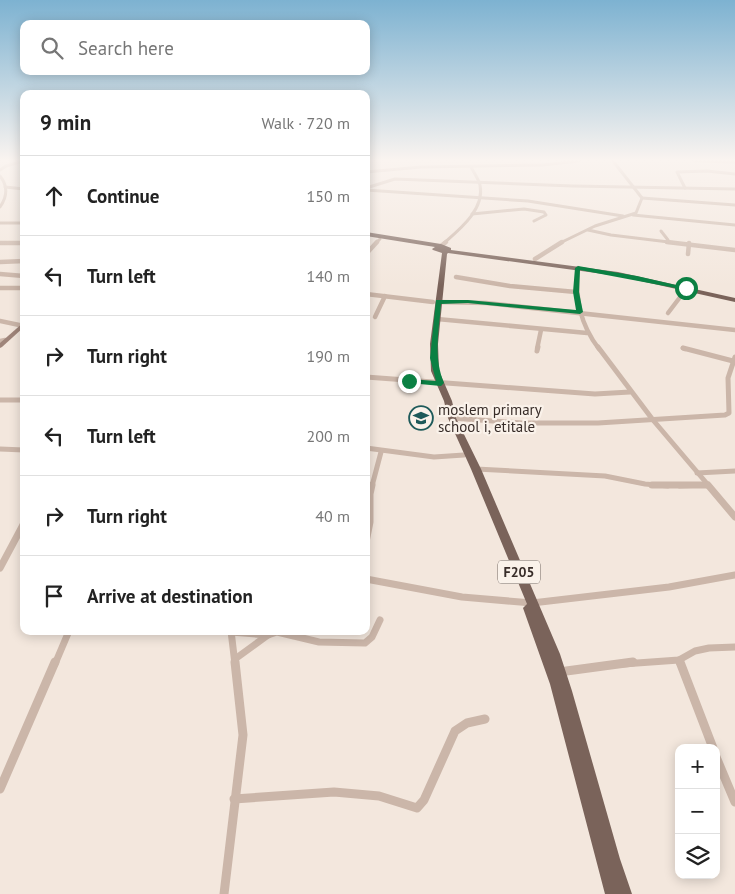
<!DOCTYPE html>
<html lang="en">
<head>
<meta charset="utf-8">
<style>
	:root { --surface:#fff; --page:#f2f2f2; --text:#222; --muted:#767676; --line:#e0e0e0 }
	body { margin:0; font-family:"PT Sans",sans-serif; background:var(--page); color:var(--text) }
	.controls { position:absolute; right:15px; bottom:15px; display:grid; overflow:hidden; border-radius:10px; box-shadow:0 2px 12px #0003 }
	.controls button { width:45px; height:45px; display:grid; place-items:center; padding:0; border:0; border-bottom:1px solid var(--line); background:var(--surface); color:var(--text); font:25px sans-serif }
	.stop { position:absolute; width:15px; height:15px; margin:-11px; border:4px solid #0b8043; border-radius:50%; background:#fff }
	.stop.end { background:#0b8043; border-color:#fff; box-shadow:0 1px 5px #0008 }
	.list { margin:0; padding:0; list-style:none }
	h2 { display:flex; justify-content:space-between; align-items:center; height:65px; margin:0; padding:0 20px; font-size:21px }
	h2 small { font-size:16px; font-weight:400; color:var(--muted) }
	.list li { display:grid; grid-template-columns:32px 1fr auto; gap:15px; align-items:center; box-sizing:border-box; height:80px; padding:0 20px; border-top:1px solid var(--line) }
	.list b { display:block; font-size:19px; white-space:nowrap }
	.list em { font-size:16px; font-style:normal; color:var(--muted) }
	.icon { flex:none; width:28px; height:28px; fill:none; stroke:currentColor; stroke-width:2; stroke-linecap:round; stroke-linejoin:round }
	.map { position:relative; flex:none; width:735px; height:894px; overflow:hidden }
	.search { position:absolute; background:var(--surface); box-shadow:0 2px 12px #0003; left:20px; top:20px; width:350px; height:55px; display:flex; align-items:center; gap:12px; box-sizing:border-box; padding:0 18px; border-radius:10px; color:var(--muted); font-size:19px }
	.panel { position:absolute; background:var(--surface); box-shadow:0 2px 12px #0003; left:20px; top:90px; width:350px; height:545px; border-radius:10px }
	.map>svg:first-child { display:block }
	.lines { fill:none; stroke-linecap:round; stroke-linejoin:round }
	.street-far4 { stroke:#cbb6a9; stroke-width:3 }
	.street-far3 { stroke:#cbb6a9; stroke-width:4.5 }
	.street-far2 { stroke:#cbb6a9; stroke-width:5 }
	.street-far1 { stroke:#cbb6a9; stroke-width:7 }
	.street { stroke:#cbb6a9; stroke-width:9 }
	.secondary { fill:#9f857a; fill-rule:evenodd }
	.primary { fill:#7a635a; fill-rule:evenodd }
	.route { fill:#0b8043 }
	.labels { text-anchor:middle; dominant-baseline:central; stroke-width:4.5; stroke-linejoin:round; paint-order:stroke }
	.shield { fill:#faf2ea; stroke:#726863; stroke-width:1 }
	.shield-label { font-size:14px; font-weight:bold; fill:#382d29 }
	.poi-label { font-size:15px; fill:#382d29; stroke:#faf2ea; text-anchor:start }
</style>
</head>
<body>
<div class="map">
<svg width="735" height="894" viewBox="0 0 735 894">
	<rect width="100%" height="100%" fill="#f3e7dd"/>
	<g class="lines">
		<g class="street-far4">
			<path d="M 695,161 L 735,162"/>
			<path d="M 0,170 L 6,166 L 23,161"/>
			<path d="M 366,172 L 421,167 L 542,165 L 579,161"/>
			<path d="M 0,176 C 8,186 7,197 0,207"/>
			<path d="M 5,187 L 24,189"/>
			<path d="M 366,188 L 395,179 L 573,186 L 735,189"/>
			<path d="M 685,188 L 677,172 L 707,171 L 735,174"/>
			<path d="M 366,190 L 528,201 L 623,216"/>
			<path d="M 642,198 L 735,205"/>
			<path d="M 472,214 L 524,209 L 544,212 L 546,215 L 534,221"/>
			<path d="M 633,215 L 735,225"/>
			<path d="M 0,223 L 24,223"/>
			<path d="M 588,230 L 611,235 L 677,243"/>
			<path d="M 661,231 L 668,240"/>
			<path d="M 376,243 L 380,239"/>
			<path d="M 444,243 C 460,229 485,209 480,185 C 478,178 474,173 471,167"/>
			<path d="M 560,243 L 595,226 L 636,213 L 642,198 L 613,161"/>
		</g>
		<g class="street-far3">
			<path d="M 667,242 L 735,250"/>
			<path d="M 0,243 L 24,243"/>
			<path d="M 441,246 L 446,242"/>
			<path d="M 366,254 L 377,242"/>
			<path d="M 688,254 L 689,243"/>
			<path d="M 535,259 L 562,242"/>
			<path d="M 0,262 L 24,261"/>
			<path d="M 578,268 C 575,299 580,324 599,349"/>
			<path d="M 0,274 L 24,276"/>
			<path d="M 456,277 L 510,286 L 576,292"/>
			<path d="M 0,288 L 24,288"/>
			<path d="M 366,294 L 433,302"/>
			<path d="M 438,302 L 486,303 L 735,330"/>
			<path d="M 668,313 L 687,288"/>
			<path d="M 375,317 L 385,296"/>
			<path d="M 437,319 L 587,333"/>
			<path d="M 0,321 L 24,326"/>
			<path d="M 0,341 L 5,340"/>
			<path d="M 683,348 L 685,349"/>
			<path d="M 537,349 L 541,330"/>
		</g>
		<g class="street-far2">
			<path d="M 598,347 L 653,420 L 709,486"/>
			<path d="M 683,348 L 733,361"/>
			<path d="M 537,351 L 538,347"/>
			<path d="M 366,377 L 595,394 L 630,392"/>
			<path d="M 0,400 L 24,400"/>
			<path d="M 452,418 L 522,423 L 598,423 L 725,415 L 729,413 L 728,378 L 735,357"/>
			<path d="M 366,448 L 434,457 L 464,455"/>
			<path d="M 0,449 L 24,450"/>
			<path d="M 476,469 L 605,476 L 645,484 L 668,486"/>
			<path d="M 697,473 L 735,471"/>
			<path d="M 372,486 L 381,452"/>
			<path d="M 679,486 L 706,485"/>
		</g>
		<g class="street-far1">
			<path d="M 652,485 L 706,485"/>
			<path d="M 708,485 L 735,517"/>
			<path d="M 366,542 L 370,522 L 370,494 L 372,485"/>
			<path d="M 0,568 L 24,523"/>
			<path d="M 366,579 L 462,597 L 532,603 L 669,587 L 735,575"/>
			<path d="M 231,631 L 235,664"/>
			<path d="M 231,632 L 268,635"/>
			<path d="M 235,659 L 268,635 L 277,632 L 319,642 L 365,643 L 372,637 L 380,620"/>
			<path d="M 679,660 L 680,664"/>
			<path d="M 55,664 L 69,631"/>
			<path d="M 623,664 L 679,660 L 695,651 L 709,648 L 735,647"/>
		</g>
		<g class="street">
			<path d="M 680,662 L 713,748"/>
			<path d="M 559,672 L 633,662"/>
			<path d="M 716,757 L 735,802"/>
			<path d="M 0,789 L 55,662"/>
			<path d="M 234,799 L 334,792 L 379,796 L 417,808 L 424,800 L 455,731 L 467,723 L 485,719"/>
			<path d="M 224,894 L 243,735 L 235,662"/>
		</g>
		<path class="secondary" d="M 24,322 L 24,327 L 2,347 L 0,348 L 0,343 Z"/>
		<path class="primary" d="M 366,232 L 441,244 L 451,248 L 451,250 L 618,272 L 735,298 L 735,302 L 618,276 L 448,253 L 447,254 L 438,344 L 439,371 L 452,401 L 456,418 L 481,469 L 560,654 L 572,691 L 620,859 L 632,894 L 605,894 L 550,684 L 523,608 L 527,604 L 471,469 L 448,418 L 444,401 L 431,371 L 430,344 L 442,253 L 433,250 L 432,249 L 435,247 L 366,236 Z"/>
	</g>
	<linearGradient id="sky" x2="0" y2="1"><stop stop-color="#7db2d1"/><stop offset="0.56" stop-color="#faf4f0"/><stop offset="1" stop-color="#faf4f0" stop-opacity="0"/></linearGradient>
	<rect width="735" height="286" fill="url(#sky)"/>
	<path class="route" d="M 578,266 L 637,276 L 689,288 L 686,290 L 580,270 L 579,292 L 583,312 L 580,314 L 468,303 L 441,304 C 439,331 433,357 444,383 L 441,386 L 409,383 L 406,381 L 409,379 L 436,381 L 430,358 L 436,300 L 468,300 L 576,310 L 573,292 L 575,268 Z"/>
	<defs>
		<g id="school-ring" transform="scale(1.25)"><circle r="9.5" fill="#faf2ea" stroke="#1e5a5a" stroke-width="1.5"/><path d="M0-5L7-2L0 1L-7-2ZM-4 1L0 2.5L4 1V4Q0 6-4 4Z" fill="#1e5a5a"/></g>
	</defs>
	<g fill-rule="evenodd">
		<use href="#school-ring" x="421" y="418"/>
	</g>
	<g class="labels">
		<rect class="shield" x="498" y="560.5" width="42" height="23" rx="4"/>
		<g class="shield-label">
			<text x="519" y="572">F205</text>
		</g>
		<g class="poi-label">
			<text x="438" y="409">moslem primary<tspan x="438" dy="17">school i, etitale</tspan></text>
		</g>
	</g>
</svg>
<div class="controls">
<button>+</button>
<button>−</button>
<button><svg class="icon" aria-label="layers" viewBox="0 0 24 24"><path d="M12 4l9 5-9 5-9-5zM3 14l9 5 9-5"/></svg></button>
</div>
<div class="stop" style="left:686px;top:288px"></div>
<div class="stop end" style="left:409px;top:381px"></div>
<div class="search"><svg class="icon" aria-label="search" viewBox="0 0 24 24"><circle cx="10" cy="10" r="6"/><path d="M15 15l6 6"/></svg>Search here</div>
<section class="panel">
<h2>9 min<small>Walk · 720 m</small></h2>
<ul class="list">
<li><svg class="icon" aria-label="ahead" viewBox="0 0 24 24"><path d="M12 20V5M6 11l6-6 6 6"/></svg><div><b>Continue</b></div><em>150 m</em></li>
<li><svg class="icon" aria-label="left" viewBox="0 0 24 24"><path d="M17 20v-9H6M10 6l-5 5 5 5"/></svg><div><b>Turn left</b></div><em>140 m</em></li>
<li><svg class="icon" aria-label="right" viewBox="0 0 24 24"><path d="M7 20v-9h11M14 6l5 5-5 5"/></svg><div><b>Turn right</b></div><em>190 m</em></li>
<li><svg class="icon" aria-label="left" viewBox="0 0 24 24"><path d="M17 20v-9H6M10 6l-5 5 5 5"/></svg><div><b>Turn left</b></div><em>200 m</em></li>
<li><svg class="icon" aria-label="right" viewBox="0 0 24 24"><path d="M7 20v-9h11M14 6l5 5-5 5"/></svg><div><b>Turn right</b></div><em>40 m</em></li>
<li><svg class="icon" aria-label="arrive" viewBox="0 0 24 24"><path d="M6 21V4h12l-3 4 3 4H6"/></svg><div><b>Arrive at destination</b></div></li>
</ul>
</section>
</div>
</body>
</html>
